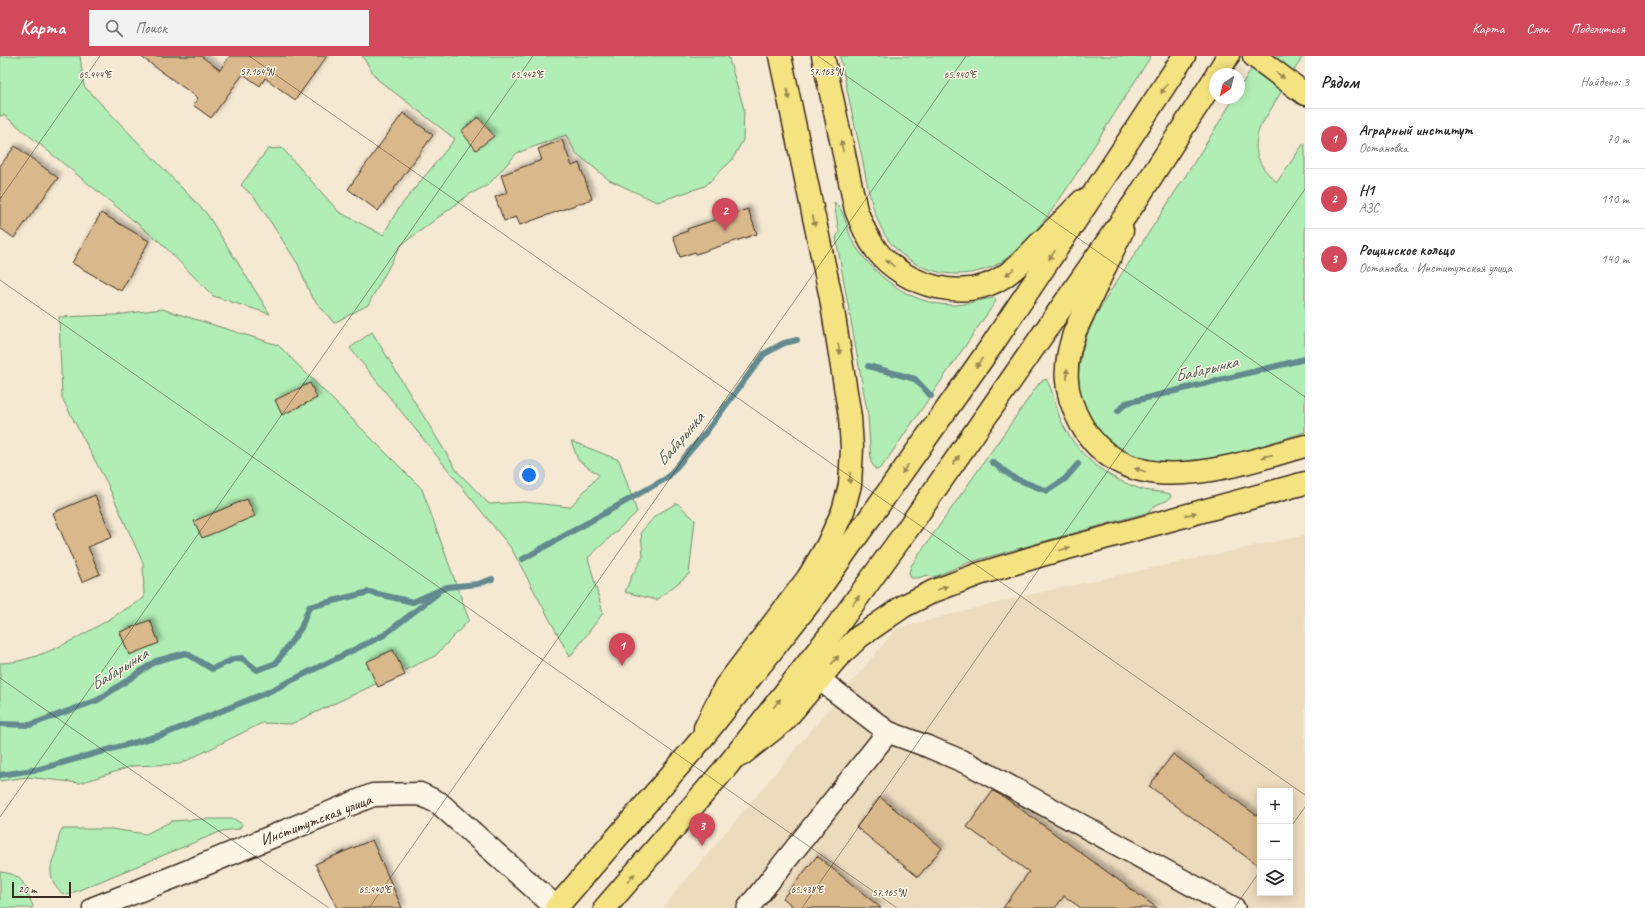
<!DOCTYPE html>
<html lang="ru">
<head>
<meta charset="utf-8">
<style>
	:root { --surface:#fff; --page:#f2f2f2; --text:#222; --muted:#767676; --line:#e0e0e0; --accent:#d1495b }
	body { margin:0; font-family:Caveat,sans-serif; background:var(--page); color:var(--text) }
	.controls { position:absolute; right:12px; bottom:12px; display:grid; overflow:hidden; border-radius:0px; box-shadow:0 2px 10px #0003 }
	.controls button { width:36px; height:36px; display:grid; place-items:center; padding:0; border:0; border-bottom:1px solid var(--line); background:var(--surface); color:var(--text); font:20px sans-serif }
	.compass { position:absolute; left:1209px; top:12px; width:36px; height:36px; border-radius:50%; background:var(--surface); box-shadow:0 2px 10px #0003; rotate:215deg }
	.scale { position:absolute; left:12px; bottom:10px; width:59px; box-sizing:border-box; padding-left:4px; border:2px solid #3b2a1e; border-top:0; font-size:11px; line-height:14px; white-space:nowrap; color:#3b2a1e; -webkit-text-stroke:3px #fcf5e5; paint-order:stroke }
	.you { position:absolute; left:529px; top:419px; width:14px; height:14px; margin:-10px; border:3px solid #fff; border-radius:50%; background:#1a73e8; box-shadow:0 0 0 6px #1a73e833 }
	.badge { display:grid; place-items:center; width:26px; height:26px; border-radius:50%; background:var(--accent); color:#fff; font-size:13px; font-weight:700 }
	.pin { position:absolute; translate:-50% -33px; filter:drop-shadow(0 1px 2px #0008) }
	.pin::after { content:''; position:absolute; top:21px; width:14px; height:12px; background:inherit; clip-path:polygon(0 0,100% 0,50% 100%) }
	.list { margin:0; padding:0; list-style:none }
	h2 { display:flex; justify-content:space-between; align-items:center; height:52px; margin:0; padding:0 16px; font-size:17px }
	h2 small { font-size:13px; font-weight:400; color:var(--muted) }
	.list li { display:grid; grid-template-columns:26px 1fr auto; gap:12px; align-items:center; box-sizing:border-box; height:60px; padding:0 16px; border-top:1px solid var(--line) }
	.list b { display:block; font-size:15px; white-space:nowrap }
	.list p { margin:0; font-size:13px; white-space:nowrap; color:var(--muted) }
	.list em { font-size:13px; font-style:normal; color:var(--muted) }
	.icon { flex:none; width:22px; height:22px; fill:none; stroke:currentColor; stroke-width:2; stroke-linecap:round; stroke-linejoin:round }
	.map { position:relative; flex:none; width:1305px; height:852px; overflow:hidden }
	header { display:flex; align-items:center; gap:24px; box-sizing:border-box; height:56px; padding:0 20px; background:var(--accent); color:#fff }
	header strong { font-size:19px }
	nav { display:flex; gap:22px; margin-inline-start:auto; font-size:14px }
	.search { width:280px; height:36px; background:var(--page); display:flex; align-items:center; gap:10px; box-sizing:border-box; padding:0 14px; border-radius:0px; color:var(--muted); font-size:15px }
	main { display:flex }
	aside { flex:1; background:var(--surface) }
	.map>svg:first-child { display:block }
	.built { fill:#eddbbe; fill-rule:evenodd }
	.green { fill:#b0eeb5; stroke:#768c6a }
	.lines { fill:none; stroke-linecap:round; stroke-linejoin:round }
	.stream { stroke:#628a8f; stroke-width:6 }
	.building { fill:#d9b98c; stroke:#3b2a1e; filter:url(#shadow) }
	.street-casing { stroke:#3b2a1e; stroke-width:24 }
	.secondary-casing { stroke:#3b2a1e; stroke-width:25 }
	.primary-casing { stroke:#3b2a1e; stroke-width:25 }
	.highway-casing { stroke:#3b2a1e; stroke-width:25 }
	.street { stroke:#fcf5e5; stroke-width:21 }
	.secondary { stroke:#fcf5e5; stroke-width:22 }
	.primary { stroke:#f5e382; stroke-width:22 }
	.highway { stroke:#f5e382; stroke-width:22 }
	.oneway { fill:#988650 }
	.ticks { fill:none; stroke:#3b2a1e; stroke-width:1; stroke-opacity:0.45 }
	.labels { text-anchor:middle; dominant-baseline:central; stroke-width:3; stroke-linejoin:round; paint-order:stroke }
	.street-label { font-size:16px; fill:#3b2a1e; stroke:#fcf5e5 }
	.water-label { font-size:17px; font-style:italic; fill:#4e5a56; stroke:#fcf5e5 }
	.ticks-label { font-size:10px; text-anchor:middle; fill:#3b2a1e; stroke:#fcf5e5; stroke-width:3; stroke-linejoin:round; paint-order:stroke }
</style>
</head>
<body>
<header>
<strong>Карта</strong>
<div class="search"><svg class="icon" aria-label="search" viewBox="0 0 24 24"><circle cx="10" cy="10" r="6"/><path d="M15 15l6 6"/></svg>Поиск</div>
<nav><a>Карта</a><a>Слои</a><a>Поделиться</a></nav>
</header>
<main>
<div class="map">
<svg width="1305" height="852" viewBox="0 0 1305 852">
	<defs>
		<filter id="shadow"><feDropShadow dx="3.5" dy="-3.5" stdDeviation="2" flood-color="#0004"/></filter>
	</defs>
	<rect width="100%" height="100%" fill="#f5e9d3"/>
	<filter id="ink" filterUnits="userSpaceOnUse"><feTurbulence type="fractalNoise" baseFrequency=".025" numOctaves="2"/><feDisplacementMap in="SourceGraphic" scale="8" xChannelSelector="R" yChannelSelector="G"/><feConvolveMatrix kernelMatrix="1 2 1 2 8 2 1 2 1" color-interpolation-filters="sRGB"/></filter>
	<g filter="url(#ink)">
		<path class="built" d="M 1305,479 L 1305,852 L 662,852 L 897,572 L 1028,539 ZM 1260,735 L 1290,735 L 1290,837 L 1260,837 Z"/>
		<g class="green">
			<path d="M 0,0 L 80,0 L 84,30 L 207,158 L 270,258 L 213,240 L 161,187 L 4,59 L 0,60 Z"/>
			<path d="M 362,0 L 728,0 L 744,53 L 743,84 L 732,104 L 705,130 L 657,146 L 609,124 L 576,97 L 566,79 L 517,97 L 488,129 L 470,138 L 401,189 L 368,249 L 334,267 L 311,240 L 298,208 L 255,142 L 241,129 L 268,93 L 282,92 L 339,156 L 383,179 L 398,153 L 455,83 L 377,23 Z"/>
			<path d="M 840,0 L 1151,0 C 1133,29 1114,58 1096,87 C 1072,124 1033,193 992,211 C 974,218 956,220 938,216 C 917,211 896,198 885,179 C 871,155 867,127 862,101 C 854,67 847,34 840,0 Z"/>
			<path d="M 1259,0 L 1303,0 L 1260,71 C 1251,95 1258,110 1277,126 L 1304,87 L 1305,88 L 1305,376 C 1244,395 1158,431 1104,379 C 1087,362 1076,338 1079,313 C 1083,268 1116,228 1140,190 C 1172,141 1204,92 1234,42 L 1239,42 L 1239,33 Z"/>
			<path d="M 834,146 C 845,153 846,172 852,184 C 872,219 910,249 953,249 C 967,249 980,243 995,242 L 996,245 L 884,408 L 879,413 L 876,414 L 871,406 L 868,360 L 836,182 L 839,176 Z"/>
			<path d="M 162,253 L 278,289 L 422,433 L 469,564 L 435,600 L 291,668 L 262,667 L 180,708 L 133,710 L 80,727 L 27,721 L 0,725 L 0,607 C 45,607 105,565 144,542 L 143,507 L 107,427 L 62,342 L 59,261 L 115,259 Z"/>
			<path d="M 372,276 L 457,415 L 489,448 L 525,446 L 570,451 L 599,419 L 578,404 L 571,385 L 619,404 L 637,456 L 588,502 L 603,557 L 570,601 L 511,492 L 350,292 Z"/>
			<path d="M 1046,323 C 1053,333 1056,355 1063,369 C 1080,402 1108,423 1144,434 C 1152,436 1162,435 1170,438 L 1171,441 C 1165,449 1157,444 1149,456 L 967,507 L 934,521 L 927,519 L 918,522 L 911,522 L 909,517 L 911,510 L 1040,326 Z"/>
			<path d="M 677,447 L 695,464 L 689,518 L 657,544 L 625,536 L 631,521 L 643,501 L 641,476 L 656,459 Z"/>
			<path d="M 204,763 L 234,763 L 242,768 L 239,773 L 222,775 L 67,839 C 56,837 50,822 51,812 C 51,805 56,798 57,791 C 59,784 58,779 62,773 L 111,773 L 146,778 L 172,765 Z"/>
			<path d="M 0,816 C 25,818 24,830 33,850 L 32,852 L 0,852 Z"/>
		</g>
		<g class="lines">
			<g class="stream">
				<path d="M 868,310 L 915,323 L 931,340"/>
				<path d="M 1118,355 L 1126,347 L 1305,303"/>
				<path d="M 992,406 L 1014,422 L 1047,435 L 1065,423 L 1078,408"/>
				<path d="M 523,503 L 667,422 L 706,376 L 764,298 L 784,287 L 797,284"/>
				<path d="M 0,668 L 30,669 L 98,644 L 156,605 L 186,597 L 212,613 L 234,603 L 242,602 L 257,614 L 276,607 L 301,572 L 309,551 L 369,536 L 413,546 L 447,531 L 478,528 L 492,523"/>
				<path d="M 0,719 L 40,713 L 165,678 L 268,636 L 384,579 L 437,538"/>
			</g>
		</g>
		<g class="building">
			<path d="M 140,0 L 201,0 L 220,14 L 230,0 L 327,0 L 295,44 L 265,22 L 260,30 L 243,18 L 211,62 L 193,49 L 198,42 Z"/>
			<path d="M 403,57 L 433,79 L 378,155 L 348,133 Z"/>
			<path d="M 478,61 L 494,80 L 476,94 L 461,75 Z"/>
			<path d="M 562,84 L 572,110 L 579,107 L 592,143 L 520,169 L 516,161 L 504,165 L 495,141 L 507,137 L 501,119 L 542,104 L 538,93 Z"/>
			<path d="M 15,90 L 58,122 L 14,182 L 0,172 L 0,110 Z"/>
			<path d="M 748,153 L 757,178 L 696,198 L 695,196 L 680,201 L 673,180 L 688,175 L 687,173 Z"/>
			<path d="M 101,157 L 149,185 L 121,235 L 72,207 Z"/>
			<path d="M 310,327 L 317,342 L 282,359 L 275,344 Z"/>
			<path d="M 95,439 L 112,481 L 88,491 L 100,518 L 82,526 L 53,457 Z"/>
			<path d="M 247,443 L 255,460 L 202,482 L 194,465 Z"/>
			<path d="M 150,564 L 159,587 L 129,599 L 120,576 Z"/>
			<path d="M 393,594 L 405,619 L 378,631 L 366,606 Z"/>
			<path d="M 1173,698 L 1260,762 L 1260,811 L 1149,730 Z"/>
			<path d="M 993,735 L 1004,741 L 1157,852 L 1081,852 L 1064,840 L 1055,852 L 1003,852 L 1029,816 L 967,771 Z"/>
			<path d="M 880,741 L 942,792 L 918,821 L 856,771 Z"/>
			<path d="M 372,784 L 402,852 L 337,852 L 315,808 Z"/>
			<path d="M 817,800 L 881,852 L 795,852 L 783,842 Z"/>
		</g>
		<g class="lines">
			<g class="street-casing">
				<g id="street">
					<path d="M 819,623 L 888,676 L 929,691 L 969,708 L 1234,852"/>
					<path d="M 748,852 L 888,676"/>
				</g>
			</g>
			<g class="secondary-casing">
				<path id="secondary" d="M 94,852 L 179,819 L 373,739 L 420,738 L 439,747 L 557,852"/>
			</g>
			<g class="primary-casing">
				<g id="primary">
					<path d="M 823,0 L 856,154 C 862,169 867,182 877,195 C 905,230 964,247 1003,221 C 1017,212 1028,200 1039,188 C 1054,174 1068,159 1082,145"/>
					<path d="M 1254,0 L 1305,38"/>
					<path d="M 1122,175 L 1075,275 C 1063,309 1063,336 1081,368 C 1128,451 1235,409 1305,390"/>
					<path d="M 705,672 L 725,631 L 808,522 L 827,490 L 843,455 L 850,429 L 852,392 L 850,361 L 831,242 L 780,0"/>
					<path d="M 741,699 L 784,665 L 837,602 L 859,581 L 904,550 L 934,535 L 979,518 L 1042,499 L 1305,427"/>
				</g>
			</g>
			<g class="highway-casing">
				<g id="highway">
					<path d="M 1217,18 L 1228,0"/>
					<path d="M 556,852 L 696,690 L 808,549 L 992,289 L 1106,119 L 1184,0"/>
					<path d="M 605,852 L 728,709 L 837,570 L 904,478 L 1137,143 L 1215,22"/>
				</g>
			</g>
			<use href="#street" class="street"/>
			<use href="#secondary" class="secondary"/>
			<use href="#primary" class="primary"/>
			<use href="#highway" class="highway"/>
		</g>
		<defs><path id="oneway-solid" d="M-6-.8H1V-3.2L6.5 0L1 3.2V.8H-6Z"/></defs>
		<g class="oneway">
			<use href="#oneway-solid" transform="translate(1280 19) rotate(37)"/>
			<use href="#oneway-solid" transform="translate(1164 33) rotate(124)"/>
			<use href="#oneway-solid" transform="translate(788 38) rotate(79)"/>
			<use href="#oneway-solid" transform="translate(842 90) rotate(-102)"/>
			<use href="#oneway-solid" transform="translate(814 165) rotate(78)"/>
			<use href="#oneway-solid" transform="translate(1052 199) rotate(124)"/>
			<use href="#oneway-solid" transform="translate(890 207) rotate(-139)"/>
			<use href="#oneway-solid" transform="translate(1010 216) rotate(142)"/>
			<use href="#oneway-solid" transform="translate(839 293) rotate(81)"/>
			<use href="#oneway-solid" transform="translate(979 307) rotate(125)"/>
			<use href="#oneway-solid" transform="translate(1067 318) rotate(-90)"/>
			<use href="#oneway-solid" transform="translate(1267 400) rotate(165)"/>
			<use href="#oneway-solid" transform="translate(956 404) rotate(-55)"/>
			<use href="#oneway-solid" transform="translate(905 413) rotate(125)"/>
			<use href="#oneway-solid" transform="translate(1140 414) rotate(-162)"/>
			<use href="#oneway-solid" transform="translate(850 422) rotate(93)"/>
			<use href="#oneway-solid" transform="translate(1191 458) rotate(-15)"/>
			<use href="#oneway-solid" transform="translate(1065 493) rotate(-15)"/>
			<use href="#oneway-solid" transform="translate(942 532) rotate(-21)"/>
			<use href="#oneway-solid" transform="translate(856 544) rotate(-54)"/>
			<use href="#oneway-solid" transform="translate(835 604) rotate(-48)"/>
			<use href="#oneway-solid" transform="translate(777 647) rotate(-52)"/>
			<use href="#oneway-solid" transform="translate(631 822) rotate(-49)"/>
		</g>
	</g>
	<path class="ticks" d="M 249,0 L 1305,739M 818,0 L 1305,341M 0,143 L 100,0M 0,224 L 897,852M 0,622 L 329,852M 0,761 L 533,0M 1290,772 L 1305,751M 369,852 L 966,0M 802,852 L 1305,133M 1234,852 L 1260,815"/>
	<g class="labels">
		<g class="street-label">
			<text transform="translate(316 764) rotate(-21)">Институтская улица</text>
		</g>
		<g class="water-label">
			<text transform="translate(1206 313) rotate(-14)">Бабарынка</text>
			<text transform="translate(680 383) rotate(-50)">Бабарынка</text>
			<text transform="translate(119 613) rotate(-32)">Бабарынка</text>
		</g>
	</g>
	<g class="ticks-label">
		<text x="257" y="19">57.164°N</text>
		<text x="826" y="19">57.163°N</text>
		<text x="95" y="22">65.444°E</text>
		<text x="527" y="22">65.442°E</text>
		<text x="960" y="22">65.440°E</text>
		<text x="375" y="837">65.440°E</text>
		<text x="807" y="837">65.438°E</text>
		<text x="889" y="840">57.165°N</text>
	</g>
</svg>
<div class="controls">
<button>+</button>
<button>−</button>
<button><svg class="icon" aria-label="layers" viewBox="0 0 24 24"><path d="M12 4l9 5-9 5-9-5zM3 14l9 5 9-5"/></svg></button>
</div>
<svg class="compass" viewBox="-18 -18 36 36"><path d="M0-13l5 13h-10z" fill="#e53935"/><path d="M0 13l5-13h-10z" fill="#767676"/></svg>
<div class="scale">20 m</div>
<div class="you"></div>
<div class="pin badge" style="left:622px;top:610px">1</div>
<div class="pin badge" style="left:725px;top:175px">2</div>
<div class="pin badge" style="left:702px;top:790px">3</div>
</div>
<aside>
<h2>Рядом<small>Найдено: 3</small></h2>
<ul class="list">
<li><span class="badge">1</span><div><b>Аграрный институт</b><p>Остановка</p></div><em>70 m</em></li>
<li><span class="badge">2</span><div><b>Н1</b><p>АЗС</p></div><em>110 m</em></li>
<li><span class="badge">3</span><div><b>Рощинское кольцо</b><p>Остановка · Институтская улица</p></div><em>140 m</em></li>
</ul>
</aside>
</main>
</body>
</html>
